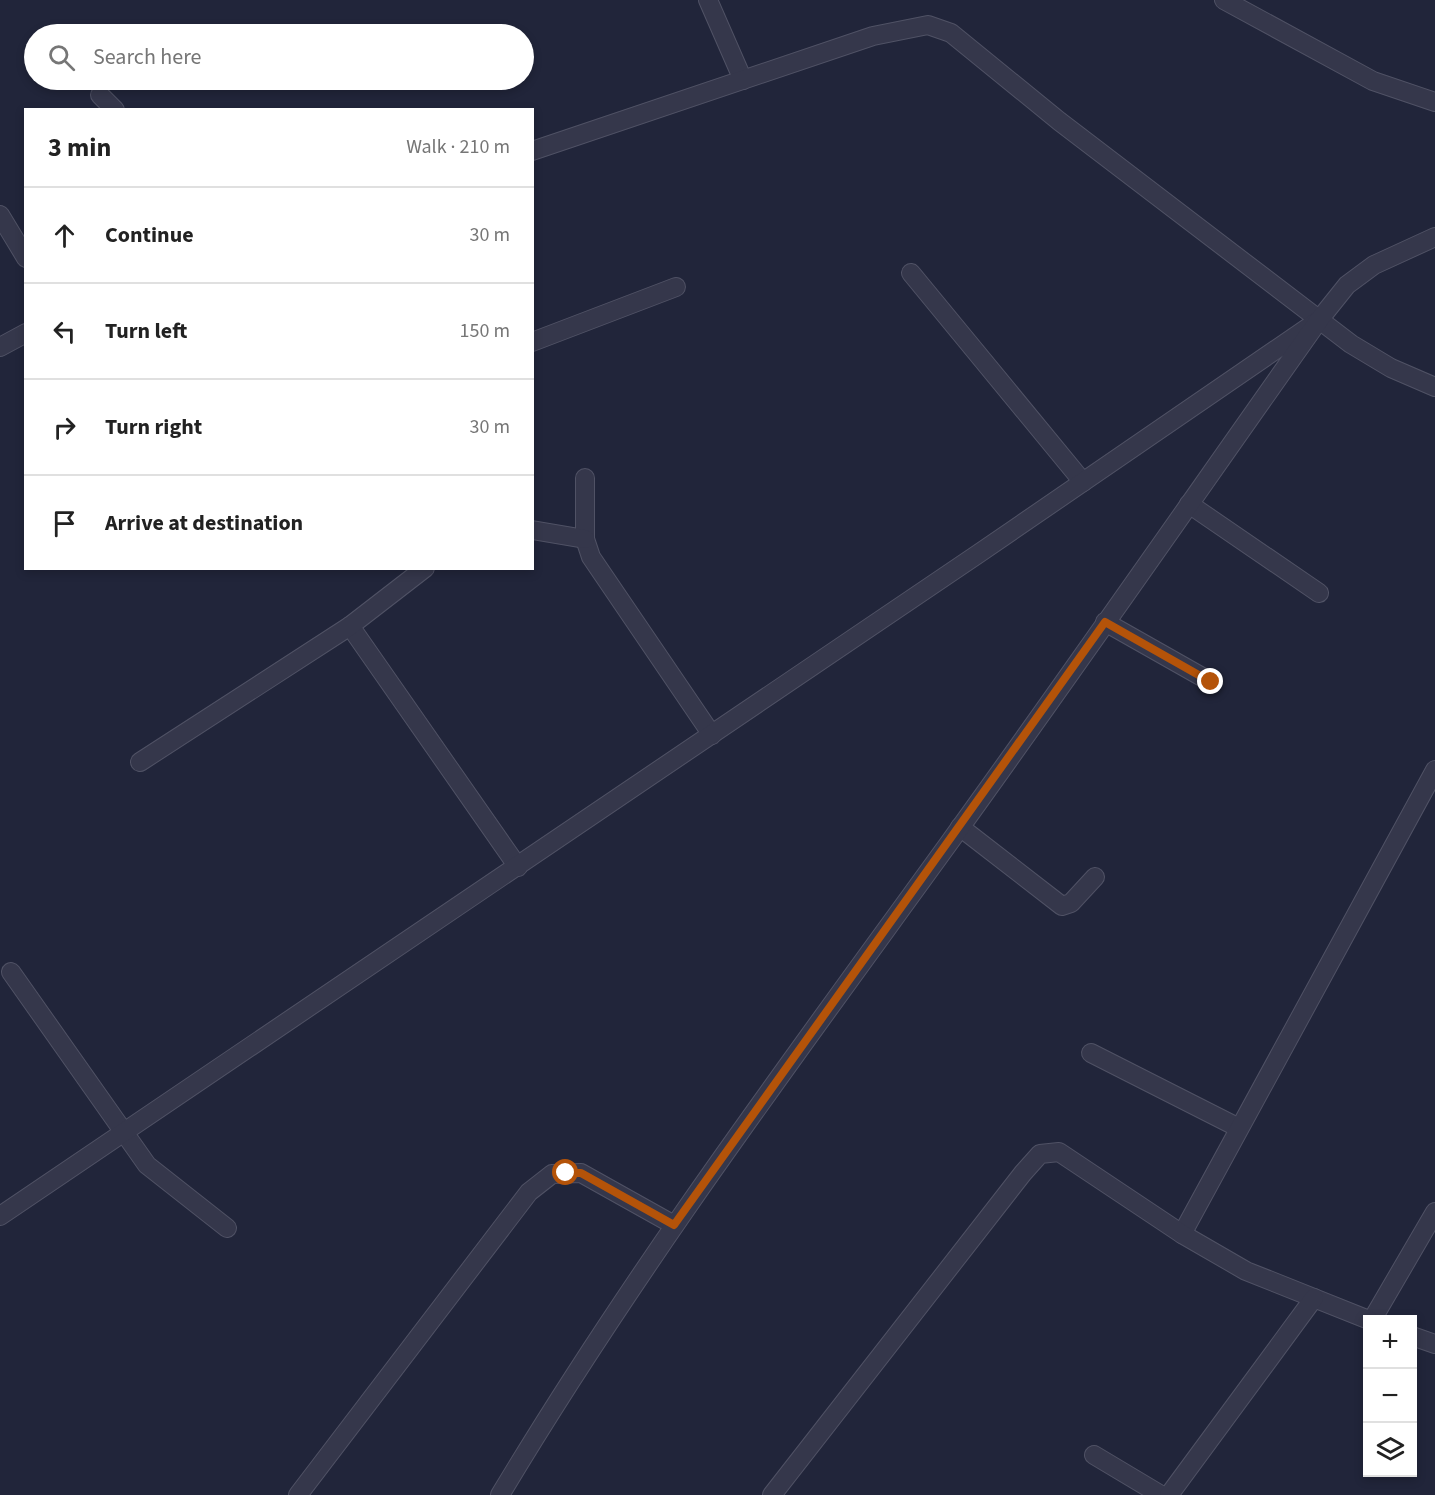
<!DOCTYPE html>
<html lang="en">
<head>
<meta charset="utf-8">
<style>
	:root { --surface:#fff; --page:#f6f6f6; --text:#222; --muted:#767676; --line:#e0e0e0 }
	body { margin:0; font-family:"Source Sans 3",sans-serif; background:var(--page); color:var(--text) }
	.controls { position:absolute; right:18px; bottom:18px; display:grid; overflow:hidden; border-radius:0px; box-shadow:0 3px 9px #0003 }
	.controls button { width:54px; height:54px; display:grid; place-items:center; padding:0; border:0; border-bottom:2px solid var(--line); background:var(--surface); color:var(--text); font:30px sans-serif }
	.stop { position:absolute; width:18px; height:18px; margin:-14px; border:4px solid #b45309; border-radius:50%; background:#fff }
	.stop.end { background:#b45309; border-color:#fff; box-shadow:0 2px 6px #0008 }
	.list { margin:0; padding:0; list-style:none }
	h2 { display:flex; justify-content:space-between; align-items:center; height:78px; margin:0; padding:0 24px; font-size:26px }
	h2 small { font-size:20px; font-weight:400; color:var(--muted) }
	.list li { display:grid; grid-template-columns:39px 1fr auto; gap:18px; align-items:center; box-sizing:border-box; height:96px; padding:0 24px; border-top:2px solid var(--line) }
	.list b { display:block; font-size:22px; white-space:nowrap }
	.list em { font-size:20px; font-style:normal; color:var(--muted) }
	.icon { flex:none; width:33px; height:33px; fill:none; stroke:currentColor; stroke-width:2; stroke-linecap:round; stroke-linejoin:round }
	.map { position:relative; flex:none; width:1435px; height:1495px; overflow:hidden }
	.search { position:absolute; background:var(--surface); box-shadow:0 3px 9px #0003; left:24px; top:24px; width:510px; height:66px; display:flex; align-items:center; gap:15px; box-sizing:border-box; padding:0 21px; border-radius:33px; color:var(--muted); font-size:22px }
	.panel { position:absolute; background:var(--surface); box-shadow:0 3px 9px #0003; left:24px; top:108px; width:510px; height:462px; border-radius:0px }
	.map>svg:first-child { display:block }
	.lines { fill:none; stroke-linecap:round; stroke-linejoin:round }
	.minor-casing { stroke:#505265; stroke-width:20 }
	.minor { stroke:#35374b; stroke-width:18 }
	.route { stroke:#b45309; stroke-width:8 }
</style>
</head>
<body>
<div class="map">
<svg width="1435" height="1495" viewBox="0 0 1435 1495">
	<rect width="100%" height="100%" fill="#21253a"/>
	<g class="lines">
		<g class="minor-casing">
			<g id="minor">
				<path d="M 708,0 L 743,80"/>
				<path d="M 1224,0 L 1373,81 L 1435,102"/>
				<path d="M 100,95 L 115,110"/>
				<path d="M 532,151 L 873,36 L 928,25 L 951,33 L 1059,121 L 1351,344 L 1391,368 L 1435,387"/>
				<path d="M 0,215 L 26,258"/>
				<path d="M 911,273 L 1083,482"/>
				<path d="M 532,342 L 676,287"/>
				<path d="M 0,347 L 26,333"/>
				<path d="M 585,478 L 585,539 L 591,557 L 712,735"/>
				<path d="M 1189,504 L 1319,593"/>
				<path d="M 532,530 L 585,539"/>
				<path d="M 1105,622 L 1211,682"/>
				<path d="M 350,626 L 518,867"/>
				<path d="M 140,762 L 350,626 L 425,568"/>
				<path d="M 960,827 L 1062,906 L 1071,903 L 1095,877"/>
				<path d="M 11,972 L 147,1165 L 227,1228"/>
				<path d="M 1091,1053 L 1239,1128"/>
				<path d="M 0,1216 L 978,554 L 1319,320"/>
				<path d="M 1182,1234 L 1435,770"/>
				<path d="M 1372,1320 L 1435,1212"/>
				<path d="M 1412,1336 L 1435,1344"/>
				<path d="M 1094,1455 L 1161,1495"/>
				<path d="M 298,1495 L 529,1192 L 552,1174 L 581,1173 L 674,1225"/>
				<path d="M 500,1495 C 636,1268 794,1057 949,843 C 1074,670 1196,494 1319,320 L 1347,285 L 1374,265 L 1435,237"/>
				<path d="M 772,1495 L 1023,1173 L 1040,1154 L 1059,1152 L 1182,1234 L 1246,1271 L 1369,1320"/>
				<path d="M 1169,1495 L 1314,1298"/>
			</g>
		</g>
		<use href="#minor" class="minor"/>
	</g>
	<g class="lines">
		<path class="route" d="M 566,1173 L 581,1173 L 674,1225 L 1105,622 L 1211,682"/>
	</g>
</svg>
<div class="controls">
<button>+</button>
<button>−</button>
<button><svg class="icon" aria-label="layers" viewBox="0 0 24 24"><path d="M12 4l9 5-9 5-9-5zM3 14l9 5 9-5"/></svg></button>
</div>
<div class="stop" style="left:566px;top:1173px"></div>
<div class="stop end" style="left:1211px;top:682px"></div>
<div class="search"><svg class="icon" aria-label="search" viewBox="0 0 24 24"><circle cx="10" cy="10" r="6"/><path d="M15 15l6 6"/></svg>Search here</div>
<section class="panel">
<h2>3 min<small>Walk · 210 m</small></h2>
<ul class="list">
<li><svg class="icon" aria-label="ahead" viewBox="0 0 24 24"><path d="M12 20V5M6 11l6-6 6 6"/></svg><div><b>Continue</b></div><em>30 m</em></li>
<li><svg class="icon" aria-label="left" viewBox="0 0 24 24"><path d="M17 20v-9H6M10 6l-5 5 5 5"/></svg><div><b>Turn left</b></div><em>150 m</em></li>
<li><svg class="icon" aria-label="right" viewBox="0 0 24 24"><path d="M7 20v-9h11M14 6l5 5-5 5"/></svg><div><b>Turn right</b></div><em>30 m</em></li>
<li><svg class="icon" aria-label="arrive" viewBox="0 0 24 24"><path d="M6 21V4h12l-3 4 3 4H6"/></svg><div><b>Arrive at destination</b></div></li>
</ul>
</section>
</div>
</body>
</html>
